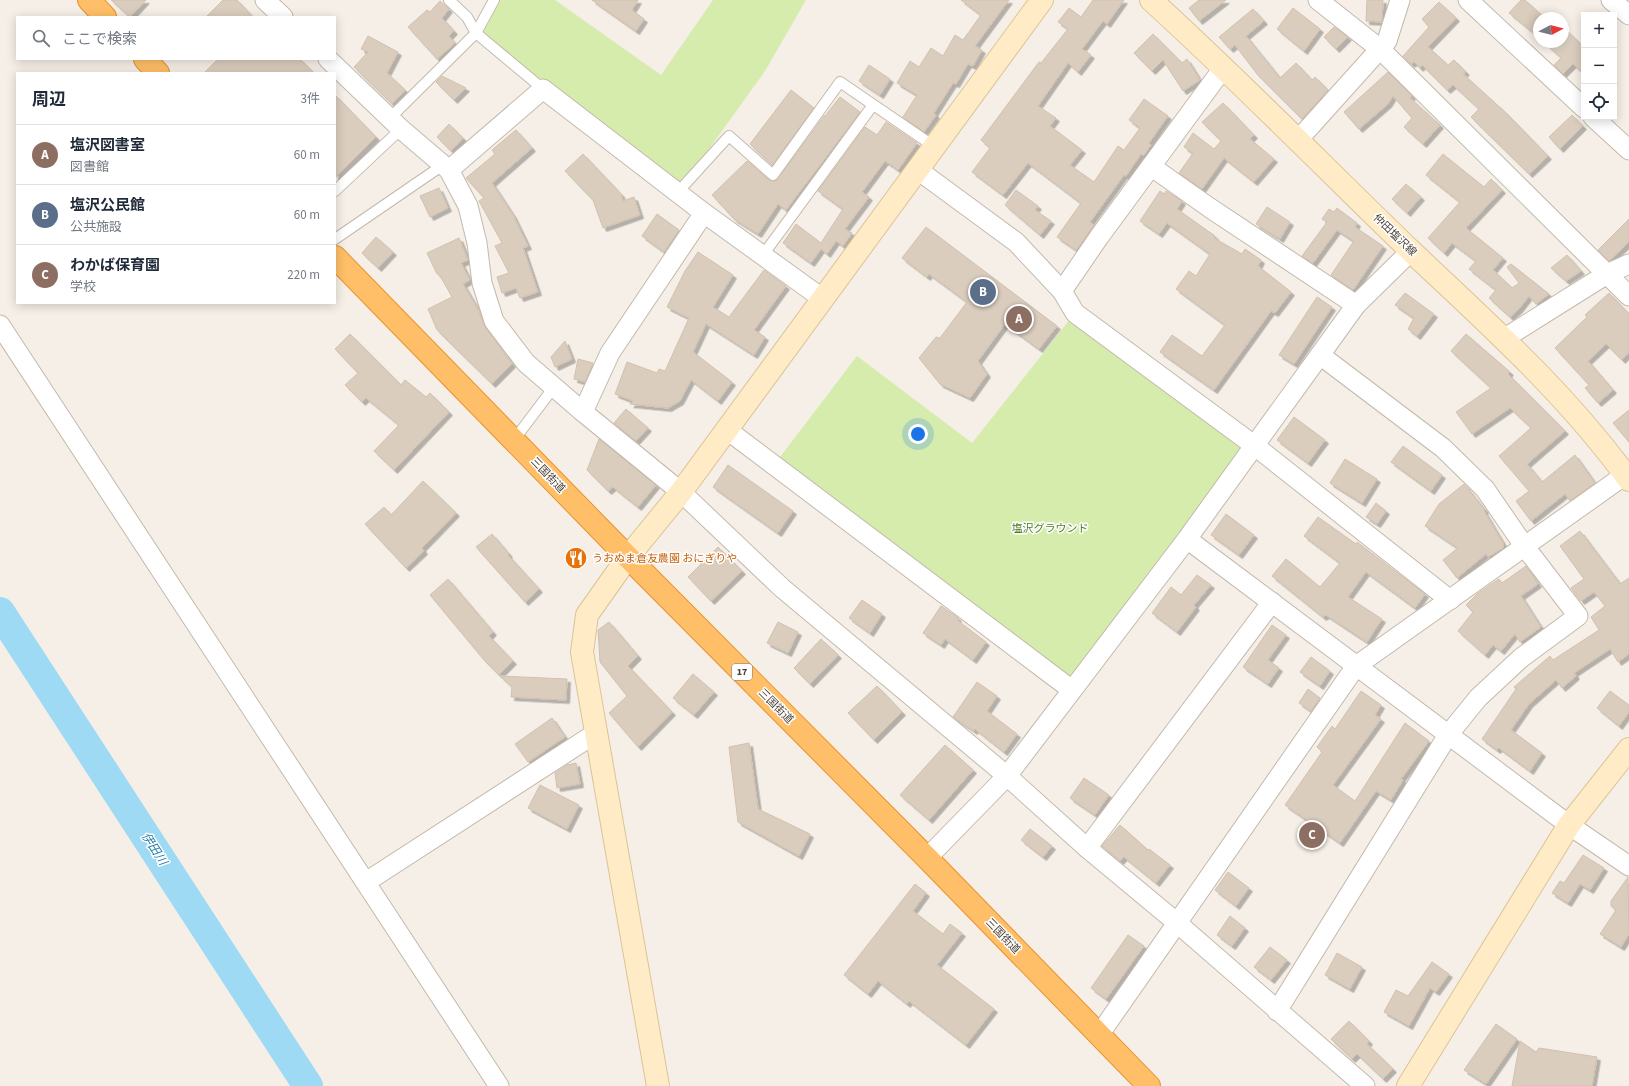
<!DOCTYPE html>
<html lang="ja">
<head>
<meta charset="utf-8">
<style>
	:root { --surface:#fff; --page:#f2f2f3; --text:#1f2937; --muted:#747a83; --line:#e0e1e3; --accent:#1a73e8 }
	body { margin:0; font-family:"Source Sans 3","Noto Sans JP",sans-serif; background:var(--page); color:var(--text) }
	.controls { position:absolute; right:12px; top:12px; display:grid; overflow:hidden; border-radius:0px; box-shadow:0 2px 10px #0003 }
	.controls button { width:36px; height:36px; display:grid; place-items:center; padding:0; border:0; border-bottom:1px solid var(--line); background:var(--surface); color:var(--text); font:20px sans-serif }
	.compass { position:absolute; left:1533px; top:12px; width:36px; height:36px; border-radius:50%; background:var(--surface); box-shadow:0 2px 10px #0003; rotate:83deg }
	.you { position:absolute; left:918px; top:434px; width:14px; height:14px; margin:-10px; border:3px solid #fff; border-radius:50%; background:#1a73e8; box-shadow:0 0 0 6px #1a73e833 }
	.badge { display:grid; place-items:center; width:26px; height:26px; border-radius:50%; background:var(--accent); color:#fff; font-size:13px; font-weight:700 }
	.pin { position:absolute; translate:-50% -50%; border:2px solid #fff; box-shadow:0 1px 4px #0006 }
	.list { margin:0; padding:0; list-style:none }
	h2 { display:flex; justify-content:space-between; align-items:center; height:52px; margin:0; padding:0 16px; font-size:17px }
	h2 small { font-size:13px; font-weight:400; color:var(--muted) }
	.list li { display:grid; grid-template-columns:26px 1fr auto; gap:12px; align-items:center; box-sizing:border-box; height:60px; padding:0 16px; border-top:1px solid var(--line) }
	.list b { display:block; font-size:15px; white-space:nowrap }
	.list p { margin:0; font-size:13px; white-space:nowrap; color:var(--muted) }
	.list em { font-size:13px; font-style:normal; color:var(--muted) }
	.icon { flex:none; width:22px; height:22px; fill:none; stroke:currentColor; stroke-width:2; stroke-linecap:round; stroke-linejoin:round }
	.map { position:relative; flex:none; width:1629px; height:1086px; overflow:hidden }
	.search { position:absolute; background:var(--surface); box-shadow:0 2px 10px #0003; left:16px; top:16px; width:320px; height:44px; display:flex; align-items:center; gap:10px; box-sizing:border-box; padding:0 14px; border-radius:0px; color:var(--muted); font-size:15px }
	.panel { position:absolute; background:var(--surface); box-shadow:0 2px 10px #0003; left:16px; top:72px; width:320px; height:232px; border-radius:0px }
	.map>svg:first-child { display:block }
	.green { fill:#d5ecad }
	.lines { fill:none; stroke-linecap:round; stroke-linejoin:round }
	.river { stroke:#9fdaf5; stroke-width:30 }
	.building { fill:#dacdbe; stroke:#d2c1ae; filter:url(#shadow) }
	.lane-casing { stroke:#c4b9ac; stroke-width:12 }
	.street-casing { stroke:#c4b9ac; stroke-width:21 }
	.secondary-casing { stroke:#dbc395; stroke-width:24 }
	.highway-casing { stroke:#e9932d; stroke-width:24 }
	.lane { stroke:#fff; stroke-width:10 }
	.street { stroke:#fff; stroke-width:19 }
	.secondary { stroke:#ffecc7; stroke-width:22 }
	.highway { stroke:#ffbf68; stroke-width:22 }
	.labels { text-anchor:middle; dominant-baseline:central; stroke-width:3; stroke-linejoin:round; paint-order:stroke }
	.shield { fill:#fff; stroke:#7f7972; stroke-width:1 }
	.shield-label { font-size:10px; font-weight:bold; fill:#483f35 }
	.street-label { font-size:11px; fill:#483f35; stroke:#fff }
	.park-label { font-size:11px; fill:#4e7f24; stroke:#fff }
	.food-label { font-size:11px; fill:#c56008; stroke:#fff; text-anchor:start }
	.water-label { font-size:12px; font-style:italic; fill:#247eab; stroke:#fff }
</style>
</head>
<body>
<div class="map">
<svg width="1629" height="1086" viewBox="0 0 1629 1086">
	<defs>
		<filter id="shadow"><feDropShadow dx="3.5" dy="3.5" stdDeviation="0" flood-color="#0004"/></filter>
	</defs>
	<rect width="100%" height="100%" fill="#f5efe7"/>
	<g class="green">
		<path d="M 494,0 L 555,0 L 661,75 L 713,0 L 806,0 L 765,71 L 678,192 L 476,33 Z"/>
		<path d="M 1075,313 L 1255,446 L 1072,690 L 774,465 L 857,356 L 972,443 Z"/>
	</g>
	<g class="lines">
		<path class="river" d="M 0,612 L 308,1086"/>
	</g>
	<g class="building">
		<path d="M 111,0 L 146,0 L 130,17 Z"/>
		<path d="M 223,0 L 237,0 L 253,17 L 206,17 Z"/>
		<path d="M 592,0 L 638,0 L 632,10 L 644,19 L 636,31 Z"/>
		<path d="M 961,0 L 1009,0 L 975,46 L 982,50 L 973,66 L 968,64 L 956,84 L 953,83 L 934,113 L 936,115 L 924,132 L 903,117 L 917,95 L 897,83 L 910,61 L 919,67 L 931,48 L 943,56 L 955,35 L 963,40 L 981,15 Z"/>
		<path d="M 1093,0 L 1124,0 L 1107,24 L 1103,21 L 1082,49 L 1091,55 L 1078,72 L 1068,63 L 1038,106 L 1056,118 L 1050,126 L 1082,150 L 1070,165 L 1094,182 L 1118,146 L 1124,150 L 1140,128 L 1129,120 L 1144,99 L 1168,116 L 1149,143 L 1151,145 L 1143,156 L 1141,154 L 1126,176 L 1124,175 L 1090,222 L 1094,225 L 1076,250 L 1057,237 L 1081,203 L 1028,163 L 1003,195 L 972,172 L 990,148 L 981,140 L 1039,62 L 1041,63 L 1068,29 L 1058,22 L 1069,8 L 1081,17 Z"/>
		<path d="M 1199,0 L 1226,0 L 1199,21 L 1189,8 Z"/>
		<path d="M 1367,0 L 1383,0 L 1382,22 L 1366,21 Z"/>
		<path d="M 1521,0 L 1525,0 L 1545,18 L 1549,13 L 1554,18 L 1539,18 L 1539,37 L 1509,13 Z"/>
		<path d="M 440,1 L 449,9 L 442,18 L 454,31 L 449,36 L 455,43 L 437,59 L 408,27 L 427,10 L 430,12 Z"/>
		<path d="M 1439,2 L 1456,18 L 1428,47 L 1448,65 L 1454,60 L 1466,72 L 1463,74 L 1505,112 L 1548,156 L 1529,174 L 1471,117 L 1479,109 L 1453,85 L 1447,90 L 1422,65 L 1420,68 L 1414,62 L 1411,64 L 1403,56 L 1429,27 L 1422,19 Z"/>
		<path d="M 1293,8 L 1320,29 L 1304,51 L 1277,29 Z"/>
		<path d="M 1253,9 L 1264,21 L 1246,36 L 1280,78 L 1296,63 L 1312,80 L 1315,77 L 1328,90 L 1302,119 L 1257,74 L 1235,45 L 1230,49 L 1219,37 Z"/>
		<path d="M 1334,27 L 1348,37 L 1336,49 L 1324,37 Z"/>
		<path d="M 1563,27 L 1584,47 L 1584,75 L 1573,64 L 1563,74 L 1554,65 L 1561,58 L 1544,42 L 1563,42 Z"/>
		<path d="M 1153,34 L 1182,63 L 1187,59 L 1200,80 L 1183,91 L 1163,60 L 1152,71 L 1134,53 Z"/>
		<path d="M 368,36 L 398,52 L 387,73 L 405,90 L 392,104 L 354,67 L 368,52 L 361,49 Z"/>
		<path d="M 218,59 L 300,59 L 314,73 L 204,73 Z"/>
		<path d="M 869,65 L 890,79 L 880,95 L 859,81 Z"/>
		<path d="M 1388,72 L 1412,96 L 1410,98 L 1440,125 L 1423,144 L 1404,127 L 1412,118 L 1393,96 L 1388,104 L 1359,129 L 1344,112 Z"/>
		<path d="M 442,76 L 466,88 L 454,100 L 436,82 Z"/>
		<path d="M 791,90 L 814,108 L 772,165 L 750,144 Z"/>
		<path d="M 335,95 L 376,137 L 335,178 Z"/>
		<path d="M 840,97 L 860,112 L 786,210 L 778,204 L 758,234 L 734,219 L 712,195 L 747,161 L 769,180 L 776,181 L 824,116 L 825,116 Z"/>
		<path d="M 1223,103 L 1254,135 L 1250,139 L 1274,159 L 1254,182 L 1224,158 L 1202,189 L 1179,173 L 1193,153 L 1184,147 L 1193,133 L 1214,149 L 1221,141 L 1202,122 Z"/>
		<path d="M 1572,115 L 1583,126 L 1560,149 L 1549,137 Z"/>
		<path d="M 886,122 L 917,143 L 898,170 L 885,161 L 862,192 L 869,197 L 845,229 L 852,233 L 843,246 L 836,241 L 827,254 L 821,249 L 811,263 L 783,243 L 796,224 L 821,243 L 843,209 L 818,191 L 865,127 L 877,135 Z"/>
		<path d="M 449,124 L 463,138 L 451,151 L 437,137 Z"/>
		<path d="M 516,130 L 532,148 L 492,183 L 513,215 L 528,246 L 523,248 L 538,292 L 520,298 L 516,288 L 502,293 L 497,277 L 509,273 L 495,246 L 502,243 L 479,201 L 484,198 L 466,178 L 495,154 L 492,150 Z"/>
		<path d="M 583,154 L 621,194 L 623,201 L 634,197 L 640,215 L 603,228 L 593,200 L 565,171 Z"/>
		<path d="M 1443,154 L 1484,187 L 1491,179 L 1502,190 L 1466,228 L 1503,258 L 1493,270 L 1512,288 L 1519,283 L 1507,267 L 1511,264 L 1549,294 L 1536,304 L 1529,296 L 1519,309 L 1510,317 L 1489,298 L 1496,290 L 1469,269 L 1476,261 L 1452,243 L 1444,253 L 1428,238 L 1460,202 L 1426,175 Z"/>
		<path d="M 1406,184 L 1421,197 L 1407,213 L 1392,199 Z"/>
		<path d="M 439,188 L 448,208 L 430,217 L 420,196 Z"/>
		<path d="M 1016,190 L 1038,206 L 1035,210 L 1051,221 L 1040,235 L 1005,205 Z"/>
		<path d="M 1160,191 L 1164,194 L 1166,191 L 1182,201 L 1177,209 L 1215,236 L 1214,238 L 1242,254 L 1245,249 L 1261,260 L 1258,266 L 1291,292 L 1275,313 L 1271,311 L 1214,390 L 1160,352 L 1172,335 L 1202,356 L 1225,325 L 1176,289 L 1189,271 L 1196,276 L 1210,254 L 1167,223 L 1159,234 L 1140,221 Z"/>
		<path d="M 1267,207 L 1290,222 L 1280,239 L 1256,224 Z"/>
		<path d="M 1337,208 L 1357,223 L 1355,227 L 1383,246 L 1353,290 L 1331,275 L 1354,241 L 1337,230 L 1313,263 L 1302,256 L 1327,222 L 1322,219 L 1329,209 L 1334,212 Z"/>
		<path d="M 657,214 L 679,230 L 664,252 L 642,236 Z"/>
		<path d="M 1629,219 L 1629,242 L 1609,261 L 1598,250 Z"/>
		<path d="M 926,227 L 1057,326 L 1039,349 L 1005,324 L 978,361 L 987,374 L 970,398 L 940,384 L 919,358 L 936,337 L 940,338 L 967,302 L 929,274 L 927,277 L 902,258 Z"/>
		<path d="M 376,237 L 393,252 L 378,268 L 362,253 Z"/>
		<path d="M 459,238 L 468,260 L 461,263 L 470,280 L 463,284 L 479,311 L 485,327 L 512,364 L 492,384 L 437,330 L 428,309 L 452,297 L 439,274 L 437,274 L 427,253 Z"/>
		<path d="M 698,252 L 733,275 L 713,307 L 729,317 L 764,270 L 786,286 L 754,330 L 765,337 L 754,355 L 706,324 L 693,352 L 732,382 L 718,401 L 691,380 L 680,401 L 668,408 L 630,404 L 633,401 L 615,394 L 627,362 L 657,373 L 659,369 L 665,371 L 689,318 L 667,307 L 685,271 Z"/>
		<path d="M 1567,255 L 1581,271 L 1566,281 L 1551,268 Z"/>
		<path d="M 1405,293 L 1434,314 L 1417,336 L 1408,329 L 1414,318 L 1395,305 Z"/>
		<path d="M 1609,293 L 1629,314 L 1629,352 L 1622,360 L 1606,344 L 1588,361 L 1613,390 L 1598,403 L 1585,388 L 1589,385 L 1555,348 L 1587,317 L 1585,315 Z"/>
		<path d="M 1317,297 L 1332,307 L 1294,364 L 1279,355 Z"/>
		<path d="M 350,334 L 401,385 L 405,380 L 426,397 L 430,393 L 449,412 L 394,470 L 374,451 L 399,425 L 366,398 L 362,402 L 345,385 L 358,373 L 335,349 Z"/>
		<path d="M 1466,334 L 1510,372 L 1508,374 L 1565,431 L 1527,464 L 1542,482 L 1575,455 L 1595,483 L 1570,501 L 1565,494 L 1531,521 L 1516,501 L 1529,491 L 1499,456 L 1531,428 L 1510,408 L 1472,434 L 1456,412 L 1491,388 L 1451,351 Z"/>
		<path d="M 565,341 L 572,359 L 555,367 L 551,357 Z"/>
		<path d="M 578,359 L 593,363 L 585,382 L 574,379 Z"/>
		<path d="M 626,409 L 648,428 L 636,441 L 614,423 Z"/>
		<path d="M 1629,410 L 1629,442 L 1613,423 Z"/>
		<path d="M 1294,417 L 1325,440 L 1308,463 L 1277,440 Z"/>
		<path d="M 599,439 L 656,485 L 638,507 L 613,487 L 608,491 L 587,470 Z"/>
		<path d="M 1403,446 L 1442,475 L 1431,491 L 1391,462 Z"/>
		<path d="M 1345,459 L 1377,479 L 1362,503 L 1330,483 Z"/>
		<path d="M 728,465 L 793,511 L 778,533 L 713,487 Z"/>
		<path d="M 423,481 L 456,513 L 422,548 L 424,551 L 406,568 L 365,524 L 384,507 L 391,515 Z"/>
		<path d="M 1464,484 L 1485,510 L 1484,511 L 1503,543 L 1503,548 L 1488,557 L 1486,554 L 1457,578 L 1443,560 L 1458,548 L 1425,526 L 1439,504 Z"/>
		<path d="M 1376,503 L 1386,511 L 1377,524 L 1366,517 Z"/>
		<path d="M 1226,514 L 1254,535 L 1239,555 L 1211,535 Z"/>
		<path d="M 1318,517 L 1356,544 L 1357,542 L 1425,594 L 1415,608 L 1366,572 L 1348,597 L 1382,619 L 1367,642 L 1326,615 L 1323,617 L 1272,576 L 1286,559 L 1320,587 L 1340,563 L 1304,536 Z"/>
		<path d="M 1580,531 L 1620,584 L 1629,578 L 1629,654 L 1618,662 L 1610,649 L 1574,673 L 1576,676 L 1562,688 L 1556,680 L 1529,704 L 1511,730 L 1542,753 L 1530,771 L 1499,748 L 1497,750 L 1482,739 L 1516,689 L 1514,687 L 1550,656 L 1553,660 L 1599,630 L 1591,617 L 1605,606 L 1594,592 L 1581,601 L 1571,588 L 1584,579 L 1560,546 Z"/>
		<path d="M 492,534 L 509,554 L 508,555 L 539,589 L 525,602 L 476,547 Z"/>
		<path d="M 718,547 L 742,571 L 711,601 L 688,577 Z"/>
		<path d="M 1526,566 L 1538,584 L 1521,596 L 1541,627 L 1520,642 L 1515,634 L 1501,651 L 1493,645 L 1485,655 L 1458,631 L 1473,612 L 1466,605 L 1477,594 L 1499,579 L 1502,583 Z"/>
		<path d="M 1197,575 L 1211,585 L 1194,605 L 1196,607 L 1177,632 L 1152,613 L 1171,587 L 1181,595 Z"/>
		<path d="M 448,579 L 493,632 L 489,636 L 513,661 L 499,675 L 484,660 L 430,595 Z"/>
		<path d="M 862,600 L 882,614 L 870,633 L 849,618 Z"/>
		<path d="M 941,606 L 958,618 L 957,620 L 986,642 L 973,660 L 945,639 L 941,645 L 923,633 Z"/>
		<path d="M 609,622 L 638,656 L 628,666 L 672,712 L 638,747 L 609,713 L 627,696 L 600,662 L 598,630 Z"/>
		<path d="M 778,622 L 798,632 L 788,653 L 767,643 Z"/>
		<path d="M 1272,625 L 1286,635 L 1268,660 L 1279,668 L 1268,684 L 1243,667 Z"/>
		<path d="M 821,639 L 838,655 L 810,684 L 794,668 Z"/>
		<path d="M 1311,657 L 1330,671 L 1320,686 L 1300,672 Z"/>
		<path d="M 693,674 L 714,692 L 694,715 L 673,698 Z"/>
		<path d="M 500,676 L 567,679 L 566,700 L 511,697 L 512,687 Z"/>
		<path d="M 977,682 L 997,696 L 987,711 L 1017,734 L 1004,752 L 975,729 L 974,731 L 953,717 Z"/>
		<path d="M 877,686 L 902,712 L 874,740 L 848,713 Z"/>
		<path d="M 1308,689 L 1320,698 L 1311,711 L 1299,703 Z"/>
		<path d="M 1361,691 L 1381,705 L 1375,715 L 1381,719 L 1333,785 L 1355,801 L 1405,723 L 1429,741 L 1401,779 L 1403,780 L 1391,800 L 1376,791 L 1340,843 L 1285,805 L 1322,752 L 1317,747 L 1332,726 L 1335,729 Z"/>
		<path d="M 1610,691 L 1629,705 L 1629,712 L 1619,726 L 1597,708 Z"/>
		<path d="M 552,718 L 565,737 L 528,762 L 515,744 Z"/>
		<path d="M 749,743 L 758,809 L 810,834 L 799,856 L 738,822 L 729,747 Z"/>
		<path d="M 945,745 L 973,770 L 929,820 L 900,795 Z"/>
		<path d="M 576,763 L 580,784 L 557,788 L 555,773 L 567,765 Z"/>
		<path d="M 1084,778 L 1109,795 L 1095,815 L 1070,798 Z"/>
		<path d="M 540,785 L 579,805 L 567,829 L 528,808 Z"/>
		<path d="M 1120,825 L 1148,850 L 1149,849 L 1170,865 L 1156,883 L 1124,857 L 1120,861 L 1102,846 Z"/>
		<path d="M 1030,829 L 1052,846 L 1043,857 L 1021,840 Z"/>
		<path d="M 1583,855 L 1604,868 L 1590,890 L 1580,884 L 1568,903 L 1552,893 L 1560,881 L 1564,883 Z"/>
		<path d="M 1228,872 L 1249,888 L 1236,906 L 1215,890 Z"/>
		<path d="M 1628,877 L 1629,934 L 1621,947 L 1600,934 L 1616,910 L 1611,906 L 1611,901 Z"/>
		<path d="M 915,884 L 926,893 L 913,911 L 943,934 L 950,924 L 962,933 L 937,965 L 994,1009 L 966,1045 L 909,1001 L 907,1004 L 878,981 L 868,994 L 844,975 Z"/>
		<path d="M 1230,916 L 1245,928 L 1232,946 L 1217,935 Z"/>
		<path d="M 1128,935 L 1144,946 L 1106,999 L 1091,988 Z"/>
		<path d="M 1270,947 L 1287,960 L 1271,980 L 1254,967 Z"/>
		<path d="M 1337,953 L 1362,967 L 1350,989 L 1325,975 Z"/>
		<path d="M 1432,962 L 1449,974 L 1436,992 L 1430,988 L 1409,1026 L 1384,1012 L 1396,990 L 1408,996 Z"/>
		<path d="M 1349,1021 L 1369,1041 L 1367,1044 L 1393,1069 L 1383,1079 L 1357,1054 L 1352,1059 L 1331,1039 Z"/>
		<path d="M 1496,1024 L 1517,1039 L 1486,1084 L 1464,1070 Z"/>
		<path d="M 1520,1041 L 1536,1052 L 1539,1048 L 1597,1057 L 1592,1086 L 1512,1086 Z"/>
	</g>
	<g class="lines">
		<g class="lane-casing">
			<g id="lane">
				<path d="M 494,0 L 476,33 L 543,89"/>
				<path d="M 390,118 L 476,33 L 467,17 L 449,0"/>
				<path d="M 335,191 L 401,129"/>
				<path d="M 678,192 L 729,136 L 773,175 L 840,82 L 935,147"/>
				<path d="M 335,239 L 443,165"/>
				<path d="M 763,255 L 873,105"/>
				<path d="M 514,440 L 554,387"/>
			</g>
		</g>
		<g class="street-casing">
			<g id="street">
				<path d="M 265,0 L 283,17"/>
				<path d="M 1318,0 L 1380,49 L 1629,296"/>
				<path d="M 1468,0 L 1584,108"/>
				<path d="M 1611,0 L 1629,15"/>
				<path d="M 328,59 L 401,129 L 449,170 L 468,206 L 477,243 L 482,283 L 494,321 L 526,363 L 583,412 L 681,492 L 782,588 L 1007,776 L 1087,848 L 1176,922 L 1365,1086"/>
				<path d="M 1593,117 L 1629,150"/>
				<path d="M 1298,140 L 1387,41 L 1400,0"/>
				<path d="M 1152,167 L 1210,208 L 1356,305"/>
				<path d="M 449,170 L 543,89 L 704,213 L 823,299"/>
				<path d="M 918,170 L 1016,242 L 1062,291 L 1099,237 L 1224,67"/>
				<path d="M 1062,291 L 1075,313 L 1255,446 L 1450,600"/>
				<path d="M 0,325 L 499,1086"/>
				<path d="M 1505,338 L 1607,274 L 1629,264"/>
				<path d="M 583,412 L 610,353 L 704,213"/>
				<path d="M 726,429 L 1072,690"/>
				<path d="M 1187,539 L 1569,825 L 1629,866"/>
				<path d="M 1087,848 L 1272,602"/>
				<path d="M 927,858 L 1007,776 L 1187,539 L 1356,305 L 1411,251"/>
				<path d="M 366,882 L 596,733"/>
				<path d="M 1277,1011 L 1448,735 L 1478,698 L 1521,658 L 1578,616 L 1525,547 L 1485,489 L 1443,448 L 1320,355"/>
				<path d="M 1099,1035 L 1356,666 L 1625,475"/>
			</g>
		</g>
		<g class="secondary-casing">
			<g id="secondary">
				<path d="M 1151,0 C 1240,81 1324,167 1411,251 C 1488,324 1566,393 1629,480"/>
				<path d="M 658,1086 L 582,652 L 587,615 L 628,557 L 681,492 L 1042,0"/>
				<path d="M 1408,1086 L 1569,825 L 1629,749"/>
			</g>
		</g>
		<g class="highway-casing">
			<g id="highway">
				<path d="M 89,0 L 105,17"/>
				<path d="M 145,59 L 158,73"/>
				<path d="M 335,257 L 611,540 L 927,858 L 1149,1086"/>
			</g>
		</g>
		<use href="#lane" class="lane"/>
		<use href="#street" class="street"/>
		<use href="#secondary" class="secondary"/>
		<use href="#highway" class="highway"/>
	</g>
	<defs>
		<g id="restaurant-disc" transform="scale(1.15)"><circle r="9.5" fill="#e8710a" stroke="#fff"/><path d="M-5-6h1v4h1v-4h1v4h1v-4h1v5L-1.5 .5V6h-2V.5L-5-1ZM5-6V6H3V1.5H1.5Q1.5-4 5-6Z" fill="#fff"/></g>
	</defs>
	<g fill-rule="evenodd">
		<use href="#restaurant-disc" x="576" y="558"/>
	</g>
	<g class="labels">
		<rect class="shield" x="732" y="664" width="20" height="16" rx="3"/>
		<g class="shield-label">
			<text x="742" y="672">17</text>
		</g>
		<g class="street-label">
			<text transform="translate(1395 235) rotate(44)">仲田塩沢線</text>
			<text transform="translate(548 475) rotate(46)">三国街道</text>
			<text transform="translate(776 706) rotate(45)">三国街道</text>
			<text transform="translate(1003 936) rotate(46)">三国街道</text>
		</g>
		<g class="park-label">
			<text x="1050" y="528">塩沢グラウンド</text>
		</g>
		<g class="food-label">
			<text x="592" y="558">うおぬま倉友農園 おにぎりや</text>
		</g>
		<g class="water-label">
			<text transform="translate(154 849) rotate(57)">伊田川</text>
		</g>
	</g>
</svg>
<div class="controls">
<button>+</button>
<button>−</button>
<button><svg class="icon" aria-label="locate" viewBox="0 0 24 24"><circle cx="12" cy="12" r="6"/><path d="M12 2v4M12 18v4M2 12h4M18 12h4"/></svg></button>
</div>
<svg class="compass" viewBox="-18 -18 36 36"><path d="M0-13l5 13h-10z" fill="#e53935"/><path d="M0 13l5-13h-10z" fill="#747a83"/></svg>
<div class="you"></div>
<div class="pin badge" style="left:1019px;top:319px;background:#8d6e63">A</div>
<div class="pin badge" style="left:983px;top:292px;background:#5c6f8a">B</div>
<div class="pin badge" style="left:1312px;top:835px;background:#8d6e63">C</div>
<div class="search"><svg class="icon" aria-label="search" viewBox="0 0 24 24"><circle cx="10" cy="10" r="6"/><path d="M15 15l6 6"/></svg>ここで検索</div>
<section class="panel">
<h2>周辺<small>3件</small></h2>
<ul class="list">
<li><span class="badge" style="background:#8d6e63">A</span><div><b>塩沢図書室</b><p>図書館</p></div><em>60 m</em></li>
<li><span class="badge" style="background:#5c6f8a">B</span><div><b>塩沢公民館</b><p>公共施設</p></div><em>60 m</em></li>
<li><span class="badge" style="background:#8d6e63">C</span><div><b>わかば保育園</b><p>学校</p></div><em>220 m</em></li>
</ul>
</section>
</div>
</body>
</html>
